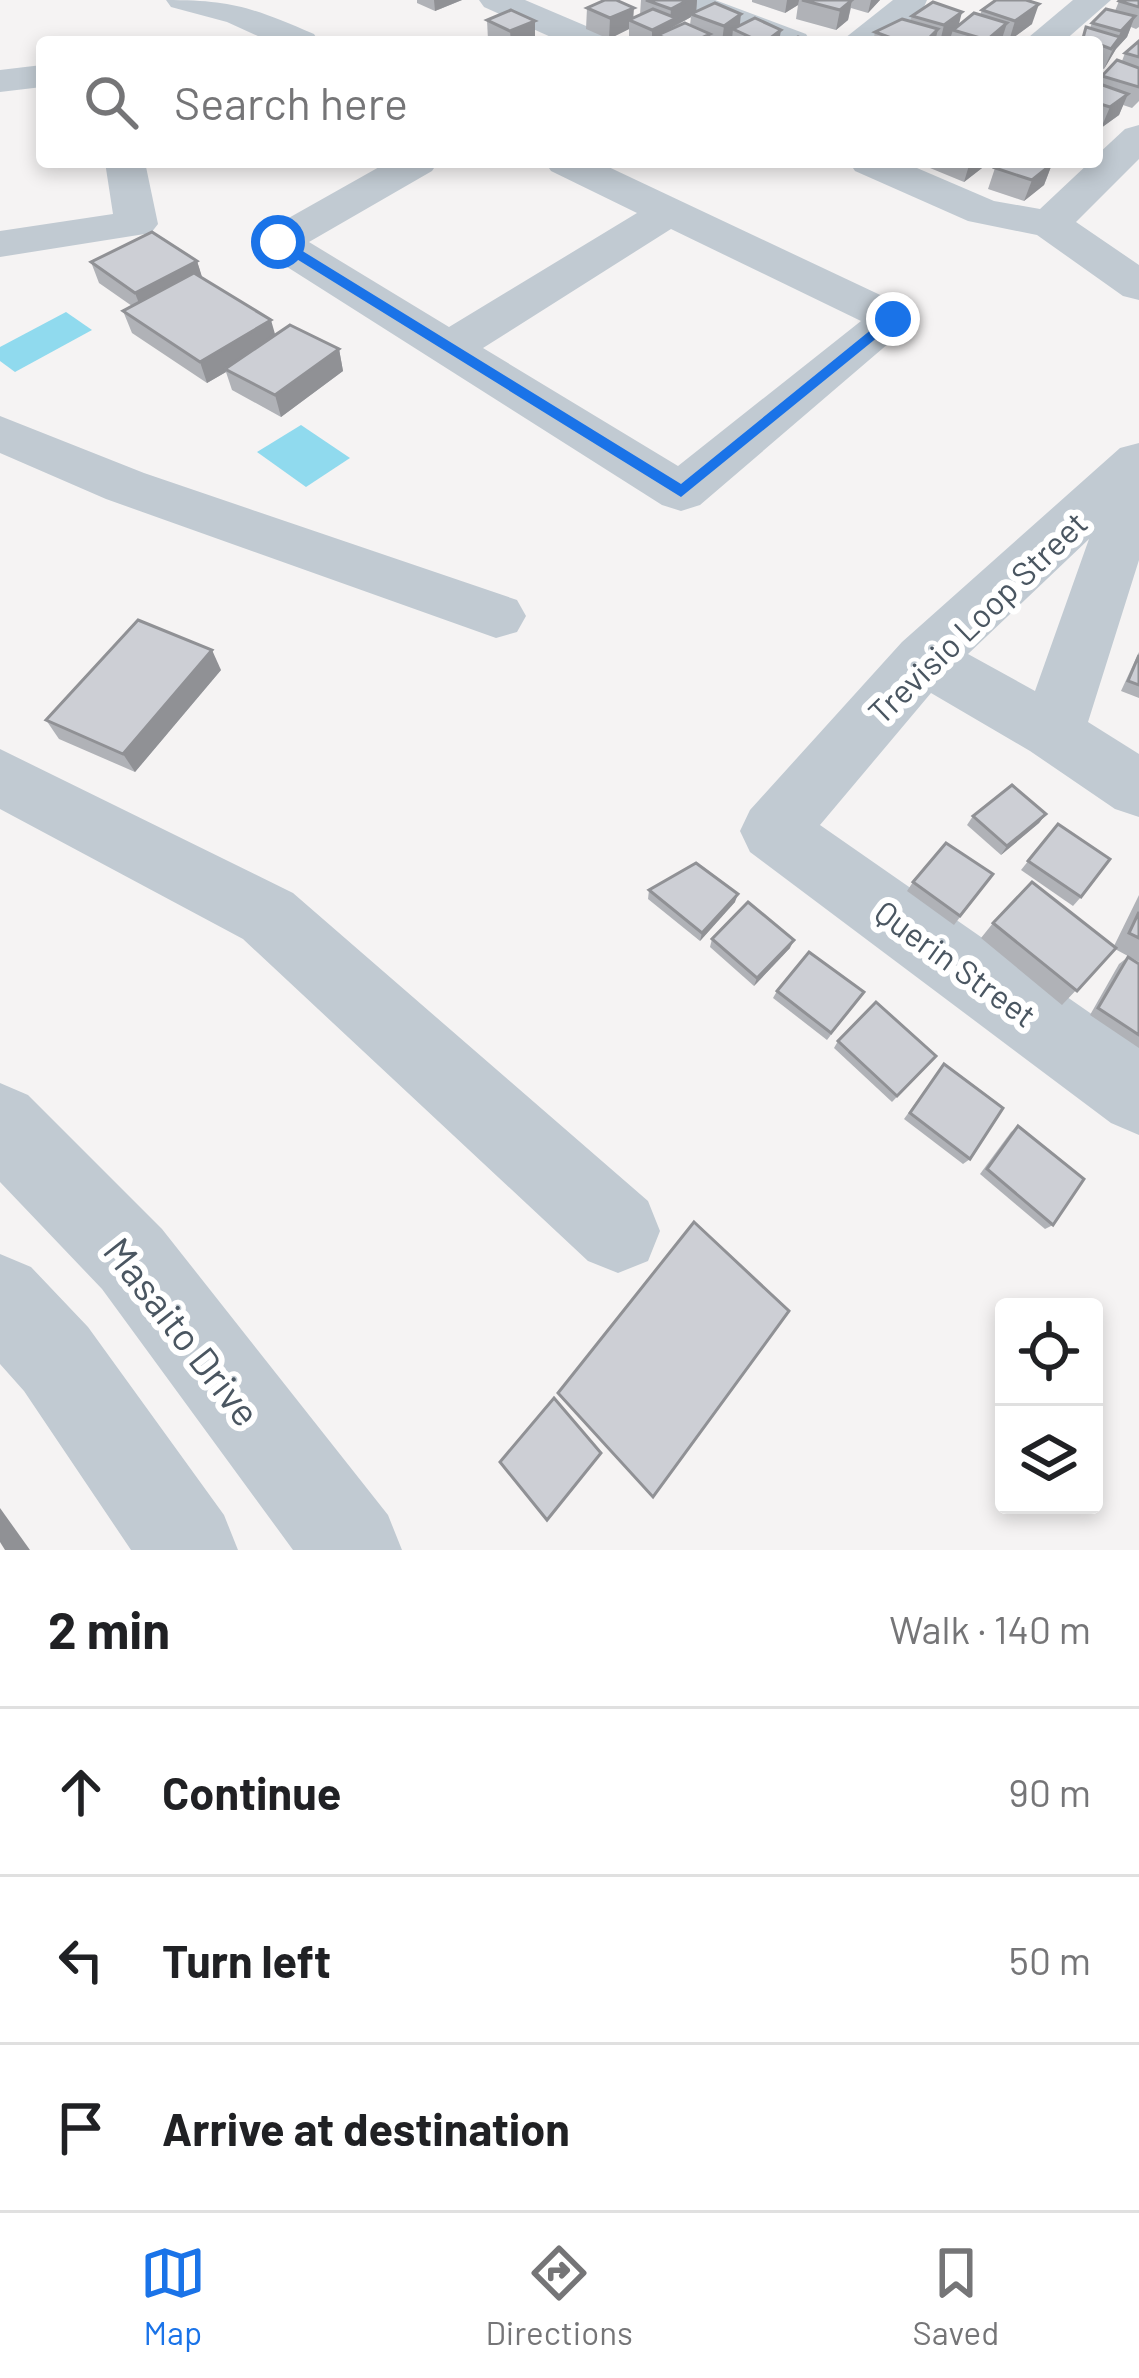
<!DOCTYPE html>
<html lang="en">
<head>
<meta charset="utf-8">
<style>
	:root { --surface:#fff; --page:#f2f2f2; --text:#202124; --muted:#757577; --line:#e0e0e0; --accent:#1a73e8 }
	body { margin:0; font-family:Barlow,sans-serif; background:var(--page); color:var(--text) }
	.controls { position:absolute; right:36px; bottom:36px; display:grid; overflow:hidden; border-radius:12px; box-shadow:0 6px 18px #0003 }
	.controls button { width:108px; height:108px; display:grid; place-items:center; padding:0; border:0; border-bottom:3px solid var(--line); background:var(--surface); color:var(--text); font:60px sans-serif }
	.stop { position:absolute; width:36px; height:36px; margin:-27px; border:9px solid #1a73e8; border-radius:50%; background:#fff }
	.stop.end { background:#1a73e8; border-color:#fff; box-shadow:0 3px 12px #0008 }
	.list { margin:0; padding:0; list-style:none }
	h2 { display:flex; justify-content:space-between; align-items:center; height:156px; margin:0; padding:0 48px; font-size:51px }
	h2 small { font-size:39px; font-weight:400; color:var(--muted) }
	.list li { display:grid; grid-template-columns:78px 1fr auto; gap:36px; align-items:center; box-sizing:border-box; height:168px; padding:0 48px; border-top:3px solid var(--line) }
	.list b { display:block; font-size:45px; white-space:nowrap }
	.list em { font-size:39px; font-style:normal; color:var(--muted) }
	.icon { flex:none; width:66px; height:66px; fill:none; stroke:currentColor; stroke-width:2; stroke-linecap:round; stroke-linejoin:round }
	.map { position:relative; flex:none; width:1139px; height:1550px; overflow:hidden }
	.search { position:absolute; background:var(--surface); box-shadow:0 6px 18px #0003; left:36px; right:36px; top:36px; height:132px; display:flex; align-items:center; gap:30px; box-sizing:border-box; padding:0 42px; border-radius:12px; color:var(--muted); font-size:45px }
	.sheet { height:660px; background:var(--surface) }
	nav { display:flex; justify-content:space-around; align-items:center; box-sizing:border-box; height:168px; border-top:3px solid var(--line); background:var(--surface); font-size:33px; color:var(--muted) }
	nav a { display:grid; justify-items:center; gap:6px }
	nav .on { color:var(--accent) }
	.map>svg:first-child { display:block }
	.water { fill:#90daee }
	.lines { fill:none; stroke-linecap:round; stroke-linejoin:round }
	.minor { fill:#c1cad2; fill-rule:evenodd }
	.tertiary { fill:#c1cad2; fill-rule:evenodd }
	.wall { fill:#b0b2b7; fill-rule:evenodd }
	.shaded-wall { fill:#909195 }
	.building { fill:#cdcfd5; stroke:#909195; stroke-width:3 }
	.route { fill:#1a73e8 }
	.labels { text-anchor:middle; dominant-baseline:central; stroke-width:12; stroke-linejoin:round; paint-order:stroke }
	.street-label { font-size:33px; fill:#4a5661; stroke:#fff }
	.near-street-label { font-size:39px; fill:#4a5661; stroke:#fff }
</style>
</head>
<body>
<div class="map">
<svg width="1139" height="1550" viewBox="0 0 1139 1550">
	<rect width="100%" height="100%" fill="#f5f3f3"/>
	<g class="water">
		<path d="M 66,312 L 92,330 L 15,372 L 0,361 L 0,347 Z"/>
		<path d="M 301,425 L 350,458 L 306,487 L 257,452 Z"/>
	</g>
	<g class="lines">
		<g class="minor">
			<path d="M 166,0 C 233,0 253,8 314,34 L 319,42 L 271,42 L 227,22 L 171,7 Z"/>
			<path d="M 479,0 L 525,0 L 605,34 L 610,42 L 562,42 L 484,7 Z"/>
			<path d="M 667,0 L 715,0 L 806,34 L 811,42 L 761,42 L 672,7 Z"/>
			<path d="M 893,0 L 927,0 L 921,14 L 882,42 L 840,42 Z"/>
			<path d="M 1073,0 L 1111,0 L 1063,42 L 1023,42 Z"/>
			<path d="M 42,65 L 42,87 L 0,92 L 0,70 Z"/>
			<path d="M 1139,125 L 1139,159 L 1076,222 L 1139,265 L 1139,300 L 1123,296 L 1037,235 L 968,221 L 855,171 L 849,162 L 903,162 L 994,201 L 1040,209 L 1090,162 L 1097,162 L 1097,155 L 1125,129 Z"/>
			<path d="M 105,162 L 145,162 L 158,224 L 151,233 L 0,257 L 0,231 L 113,214 Z"/>
			<path d="M 388,162 L 438,162 L 432,171 L 309,242 L 449,327 L 637,213 L 551,171 L 545,162 L 598,162 L 910,309 L 917,319 L 700,505 L 681,511 L 662,505 L 262,251 L 256,242 L 262,233 ZM 671,229 L 861,321 L 678,466 L 483,348 Z"/>
			<path d="M 0,416 L 144,473 L 517,600 L 526,616 L 517,632 L 496,638 L 106,499 L 0,453 Z"/>
			<path d="M 1139,443 L 1139,560 L 1088,722 L 1139,754 L 1139,817 L 1115,809 L 1030,751 L 931,693 L 820,825 L 1139,1047 L 1139,1135 L 1111,1123 L 750,852 L 740,831 L 750,810 L 902,642 L 1120,448 ZM 1089,539 L 1035,691 L 968,654 Z"/>
			<path d="M 0,749 L 293,893 L 648,1201 L 660,1231 L 648,1261 L 618,1273 L 588,1261 L 243,939 L 0,809 Z"/>
		</g>
		<g class="tertiary">
			<path d="M 0,1083 L 28,1095 L 162,1229 L 388,1515 L 402,1550 L 293,1550 L 102,1289 L 0,1182 Z"/>
			<path d="M 0,1254 L 31,1267 L 88,1327 L 224,1515 L 238,1550 L 131,1550 L 24,1391 L 0,1364 Z"/>
		</g>
	</g>
	<g class="wall">
		<path d="M 417,0 L 462,0 L 435,11 L 417,3 Z"/>
		<path d="M 641,0 L 697,0 L 696,12 L 740,26 L 779,42 L 731,42 L 732,39 L 729,42 L 632,42 L 629,41 L 629,29 L 609,39 L 586,29 L 587,8 L 633,19 L 640,15 ZM 691,17 L 690,25 L 676,26 Z"/>
		<path d="M 752,0 L 880,0 L 868,13 L 851,8 L 848,20 L 836,30 L 796,19 L 798,5 L 785,13 L 752,2 Z"/>
		<path d="M 1139,0 L 1139,27 L 1136,29 L 1131,27 L 1127,37 L 1116,49 L 1104,69 L 1097,67 L 1097,42 L 1081,42 L 1086,27 L 1090,28 L 1092,23 L 1115,11 L 1119,1 Z"/>
		<path d="M 982,10 L 1032,24 L 1009,41 L 1002,39 L 1001,42 L 950,42 L 951,36 L 943,42 L 873,42 L 875,32 L 910,21 L 912,16 L 958,26 L 980,15 Z"/>
		<path d="M 487,20 L 535,21 L 535,41 L 492,42 L 488,40 Z"/>
		<path d="M 1139,41 L 1139,101 L 1132,108 L 1123,105 L 1119,115 L 1101,128 L 1097,126 L 1097,83 L 1099,84 L 1102,76 L 1122,61 L 1125,53 Z"/>
		<path d="M 932,162 L 984,162 L 982,168 L 964,182 L 930,168 Z"/>
		<path d="M 1052,164 L 1044,185 L 1024,201 L 988,189 L 995,168 Z"/>
		<path d="M 197,261 L 202,278 L 275,335 L 339,349 L 343,371 L 281,417 L 232,390 L 226,372 L 207,383 L 132,333 L 123,311 L 132,306 L 99,283 L 91,262 Z"/>
		<path d="M 1139,652 L 1139,698 L 1121,691 Z"/>
		<path d="M 221,670 L 135,772 L 59,739 L 46,720 Z"/>
		<path d="M 1046,814 L 1039,823 L 1001,855 L 967,825 L 973,816 Z"/>
		<path d="M 1058,824 L 1081,897 L 1073,906 L 1021,870 Z"/>
		<path d="M 993,874 L 954,925 L 907,891 L 913,882 Z"/>
		<path d="M 649,890 L 735,902 L 700,941 L 648,899 Z"/>
		<path d="M 1139,895 L 1139,962 L 1115,949 L 1062,1005 L 981,938 L 993,923 L 1114,946 Z"/>
		<path d="M 712,939 L 790,948 L 754,986 L 710,947 Z"/>
		<path d="M 1128,957 L 1139,964 L 1139,1048 L 1090,1015 L 1119,964 Z"/>
		<path d="M 777,991 L 864,992 L 827,1040 L 773,998 Z"/>
		<path d="M 838,1041 L 936,1056 L 892,1102 L 834,1048 Z"/>
		<path d="M 944,1064 L 970,1159 L 963,1164 L 904,1119 Z"/>
		<path d="M 1018,1126 L 1053,1225 L 1045,1229 L 980,1174 L 1011,1132 Z"/>
	</g>
	<g class="shaded-wall">
		<path d="M 434,0 L 462,0 L 435,11 Z"/>
		<path d="M 688,0 L 697,0 L 696,15 L 691,14 L 691,17 L 658,35 L 657,42 L 652,42 L 652,30 L 670,21 L 671,9 Z"/>
		<path d="M 787,0 L 799,0 L 798,5 L 785,13 Z"/>
		<path d="M 852,0 L 848,20 L 836,30 L 840,10 Z"/>
		<path d="M 871,0 L 880,0 L 868,13 Z"/>
		<path d="M 1039,4 L 1032,24 L 1009,41 L 1015,21 Z"/>
		<path d="M 634,8 L 633,22 L 629,20 L 629,29 L 609,39 L 610,18 Z"/>
		<path d="M 962,12 L 957,32 L 953,30 L 951,36 L 943,42 L 940,42 L 944,25 Z"/>
		<path d="M 741,14 L 739,32 L 733,29 L 732,39 L 722,42 L 724,26 Z"/>
		<path d="M 1135,16 L 1127,37 L 1116,49 L 1104,69 L 1121,31 Z"/>
		<path d="M 535,21 L 535,41 L 511,42 L 510,31 Z"/>
		<path d="M 1007,23 L 1001,42 L 986,42 L 987,40 Z"/>
		<path d="M 938,29 L 935,42 L 925,42 Z"/>
		<path d="M 781,30 L 779,42 L 765,42 Z"/>
		<path d="M 710,34 L 709,42 L 692,42 Z"/>
		<path d="M 1128,94 L 1119,115 L 1101,128 L 1110,107 Z"/>
		<path d="M 970,162 L 984,162 L 982,168 L 964,182 Z"/>
		<path d="M 1052,164 L 1044,185 L 1024,201 L 1032,180 Z"/>
		<path d="M 197,261 L 204,283 L 143,314 L 135,293 Z"/>
		<path d="M 271,320 L 277,341 L 225,369 L 226,372 L 207,383 L 200,362 Z"/>
		<path d="M 339,349 L 343,371 L 281,417 L 275,395 Z"/>
		<path d="M 212,650 L 221,670 L 135,772 L 123,754 Z"/>
		<path d="M 1046,814 L 1039,823 L 1001,855 L 1007,846 Z"/>
		<path d="M 738,894 L 735,902 L 700,941 L 702,933 Z"/>
		<path d="M 794,940 L 790,948 L 754,986 L 757,978 Z"/>
		<path d="M 0,1508 L 30,1550 L 5,1550 L 0,1542 Z"/>
	</g>
	<g class="building">
		<path d="M 605,0 L 616,0 L 634,8 L 610,18 L 587,8 Z"/>
		<path d="M 646,0 L 688,0 L 671,9 Z"/>
		<path d="M 802,0 L 852,0 L 840,10 Z"/>
		<path d="M 996,0 L 1026,0 L 1039,4 L 1015,21 L 982,10 Z"/>
		<path d="M 1120,0 L 1139,0 L 1139,7 L 1119,1 Z"/>
		<path d="M 933,2 L 962,12 L 944,25 L 912,16 Z"/>
		<path d="M 715,3 L 741,14 L 724,26 L 691,14 Z"/>
		<path d="M 653,9 L 676,18 L 652,30 L 629,20 Z"/>
		<path d="M 1106,9 L 1135,16 L 1121,31 L 1092,23 Z"/>
		<path d="M 511,10 L 535,21 L 510,31 L 487,20 Z"/>
		<path d="M 974,13 L 1007,23 L 987,40 L 953,30 Z"/>
		<path d="M 755,18 L 781,30 L 765,42 L 761,42 L 733,29 Z"/>
		<path d="M 902,19 L 938,29 L 925,42 L 902,42 L 875,32 Z"/>
		<path d="M 685,23 L 710,34 L 692,42 L 674,42 L 658,35 Z"/>
		<path d="M 1086,27 L 1120,37 L 1111,49 L 1083,38 Z"/>
		<path d="M 798,37 L 810,42 L 788,42 Z"/>
		<path d="M 1139,41 L 1139,57 L 1125,53 Z"/>
		<path d="M 1117,60 L 1139,68 L 1139,87 L 1102,76 Z"/>
		<path d="M 1097,83 L 1128,94 L 1110,107 L 1097,103 Z"/>
		<path d="M 1002,162 L 1047,162 L 1052,164 L 1032,180 L 995,168 Z"/>
		<path d="M 152,232 L 197,261 L 135,293 L 91,262 Z"/>
		<path d="M 194,273 L 271,320 L 200,362 L 123,311 Z"/>
		<path d="M 290,325 L 339,349 L 275,395 L 225,369 Z"/>
		<path d="M 138,620 L 212,650 L 123,754 L 46,720 Z"/>
		<path d="M 1139,655 L 1139,685 L 1128,681 Z"/>
		<path d="M 1012,785 L 1046,814 L 1007,846 L 973,816 Z"/>
		<path d="M 1058,824 L 1110,859 L 1081,897 L 1028,861 Z"/>
		<path d="M 946,843 L 993,874 L 960,916 L 913,882 Z"/>
		<path d="M 696,863 L 738,894 L 702,933 L 649,890 Z"/>
		<path d="M 1032,882 L 1116,948 L 1077,991 L 993,923 Z"/>
		<path d="M 748,902 L 794,940 L 757,978 L 712,939 Z"/>
		<path d="M 1139,912 L 1139,938 L 1129,933 Z"/>
		<path d="M 809,952 L 864,992 L 831,1033 L 777,991 Z"/>
		<path d="M 1128,957 L 1139,964 L 1139,1035 L 1098,1008 Z"/>
		<path d="M 876,1002 L 936,1056 L 897,1096 L 838,1041 Z"/>
		<path d="M 944,1064 L 1003,1108 L 970,1159 L 910,1113 Z"/>
		<path d="M 1018,1126 L 1084,1179 L 1053,1225 L 987,1169 Z"/>
		<path d="M 694,1222 L 789,1311 L 653,1497 L 558,1393 Z"/>
		<path d="M 554,1398 L 601,1453 L 547,1520 L 500,1462 Z"/>
	</g>
	<path class="route" d="M 274,239 L 283,239 L 681,484 L 888,316 L 900,319 L 681,497 L 274,245 Z"/>
	<g class="labels">
		<g class="street-label">
			<text transform="translate(977 617) rotate(-44)">Trevisio Loop Street</text>
			<text transform="translate(956 963) rotate(36)">Querin Street</text>
		</g>
		<g class="near-street-label">
			<text transform="translate(183 1331) rotate(52)">Masaito Drive</text>
		</g>
	</g>
</svg>
<div class="controls">
<button><svg class="icon" aria-label="locate" viewBox="0 0 24 24"><circle cx="12" cy="12" r="6"/><path d="M12 2v4M12 18v4M2 12h4M18 12h4"/></svg></button>
<button><svg class="icon" aria-label="layers" viewBox="0 0 24 24"><path d="M12 4l9 5-9 5-9-5zM3 14l9 5 9-5"/></svg></button>
</div>
<div class="stop" style="left:278px;top:242px"></div>
<div class="stop end" style="left:893px;top:319px"></div>
<div class="search"><svg class="icon" aria-label="search" viewBox="0 0 24 24"><circle cx="10" cy="10" r="6"/><path d="M15 15l6 6"/></svg>Search here</div>
</div>
<section class="sheet">
<h2>2 min<small>Walk · 140 m</small></h2>
<ul class="list">
<li><svg class="icon" aria-label="ahead" viewBox="0 0 24 24"><path d="M12 20V5M6 11l6-6 6 6"/></svg><div><b>Continue</b></div><em>90 m</em></li>
<li><svg class="icon" aria-label="left" viewBox="0 0 24 24"><path d="M17 20v-9H6M10 6l-5 5 5 5"/></svg><div><b>Turn left</b></div><em>50 m</em></li>
<li><svg class="icon" aria-label="arrive" viewBox="0 0 24 24"><path d="M6 21V4h12l-3 4 3 4H6"/></svg><div><b>Arrive at destination</b></div></li>
</ul>
</section>
<nav>
<a class="on"><svg class="icon" aria-label="map" viewBox="0 0 24 24"><path d="M3 6l6-2 6 2 6-2v14l-6 2-6-2-6 2zM9 4v14M15 6v14"/></svg>Map</a>
<a><svg class="icon" aria-label="directions" viewBox="0 0 24 24"><path d="M12 3l9 9-9 9-9-9zM9 14v-3h6M13 9l2 2-2 2"/></svg>Directions</a>
<a><svg class="icon" aria-label="saved" viewBox="0 0 24 24"><path d="M7 4h10v16l-5-4-5 4z"/></svg>Saved</a>
</nav>
</body>
</html>
